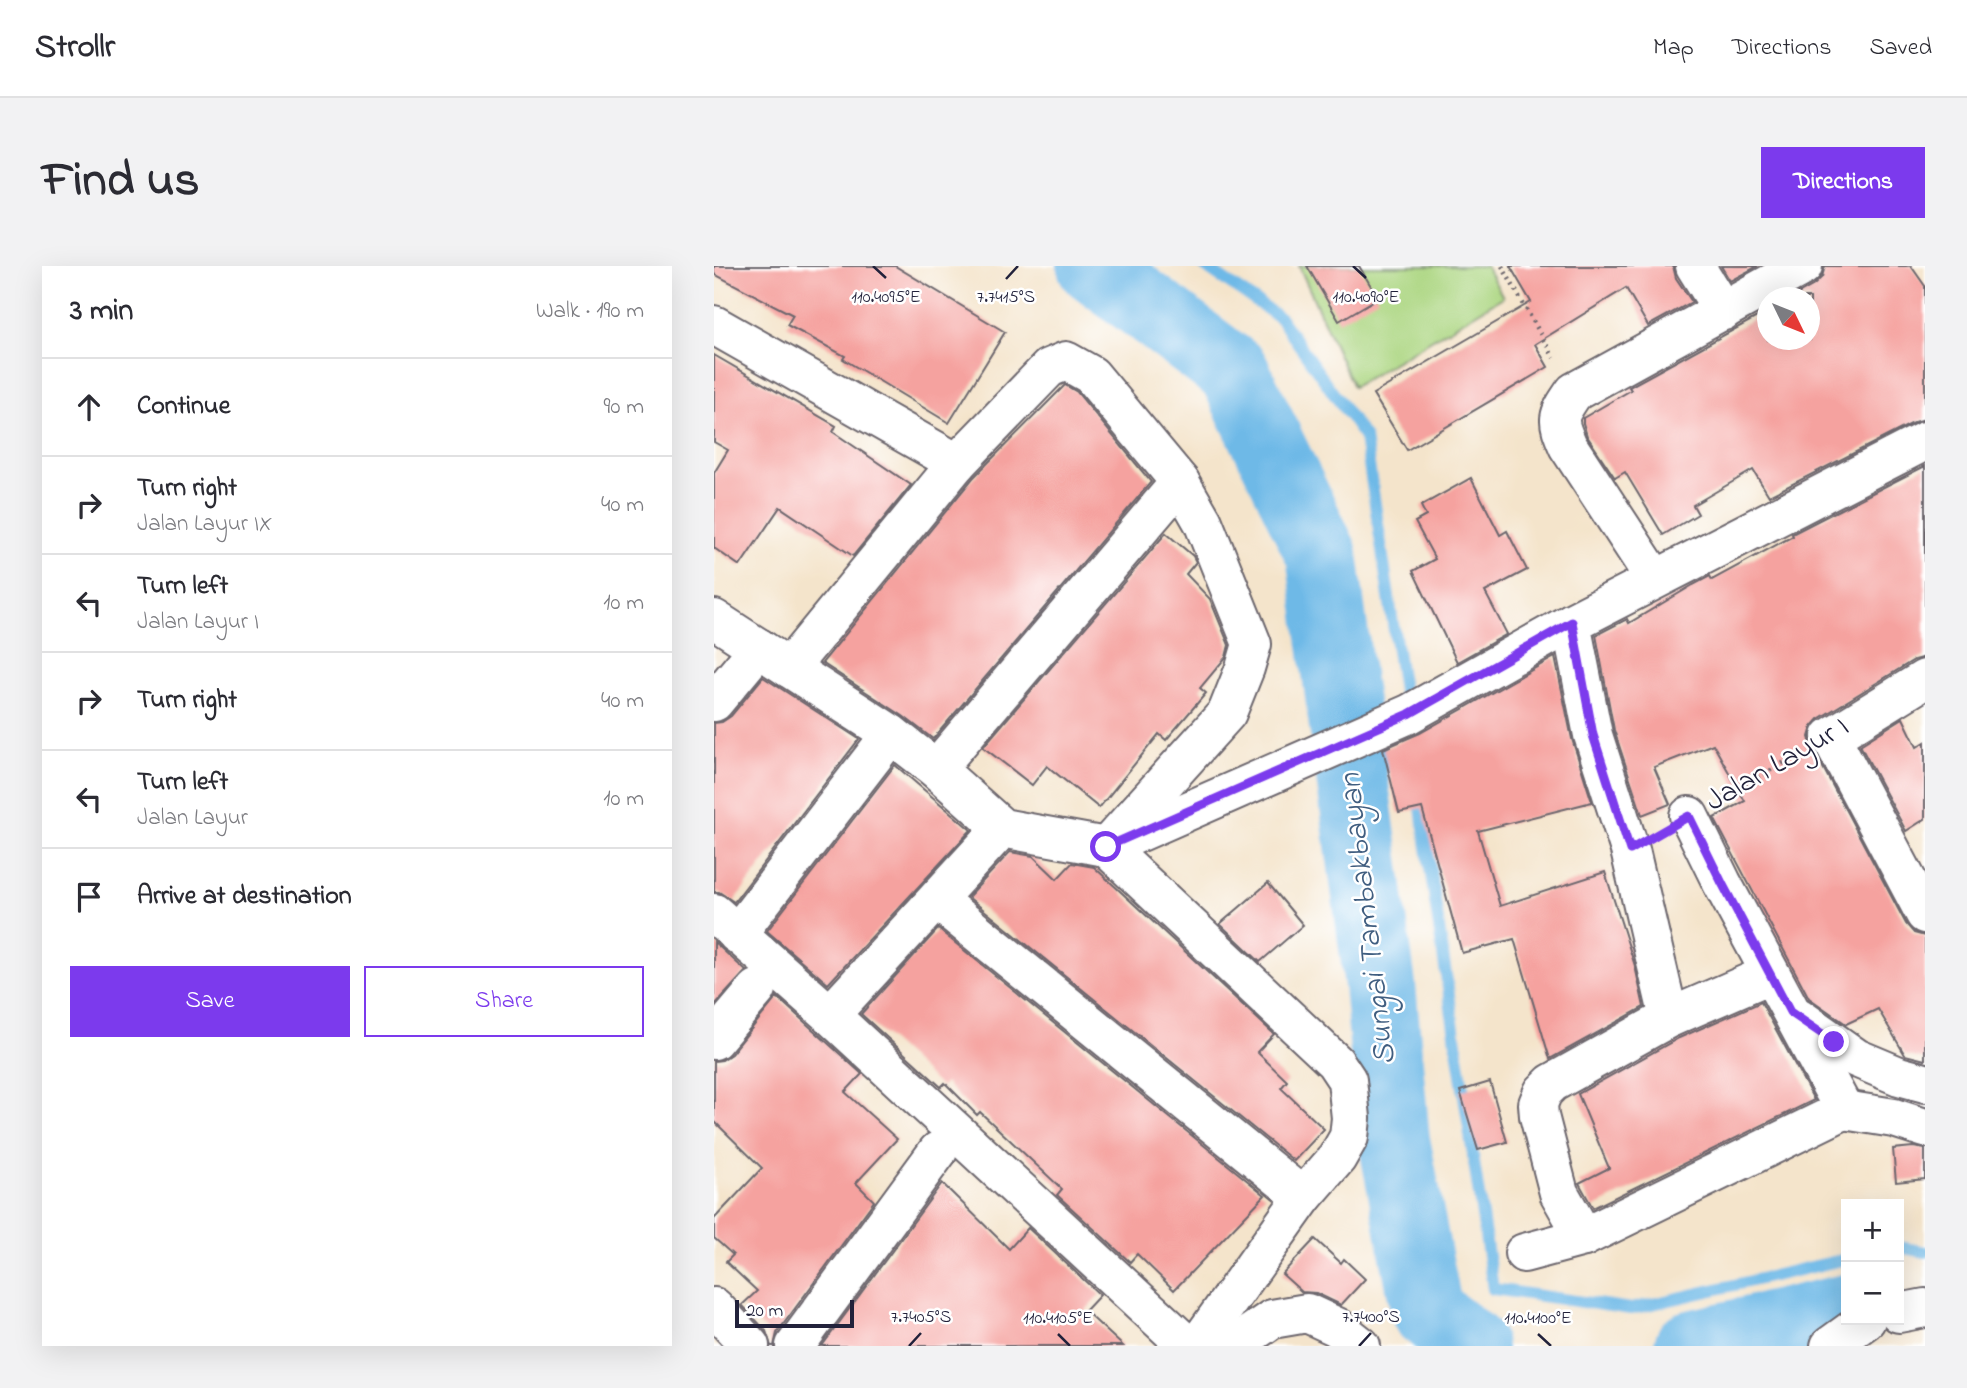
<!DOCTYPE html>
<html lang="en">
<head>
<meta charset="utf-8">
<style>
	:root { --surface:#fff; --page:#f2f2f3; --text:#2b2b33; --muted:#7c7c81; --line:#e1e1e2; --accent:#7c3aed }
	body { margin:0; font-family:"Indie Flower",sans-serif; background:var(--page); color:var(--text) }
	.controls { position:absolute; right:21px; bottom:21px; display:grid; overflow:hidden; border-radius:0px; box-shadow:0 7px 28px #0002 }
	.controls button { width:63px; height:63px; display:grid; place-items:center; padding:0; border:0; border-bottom:2px solid var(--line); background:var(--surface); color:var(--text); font:35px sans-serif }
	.compass { position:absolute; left:1043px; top:21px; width:63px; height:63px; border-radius:50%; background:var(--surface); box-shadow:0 7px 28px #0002; rotate:133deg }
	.scale { position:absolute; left:21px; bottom:18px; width:119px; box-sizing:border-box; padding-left:7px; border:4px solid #22223b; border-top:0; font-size:19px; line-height:24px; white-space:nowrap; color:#22223b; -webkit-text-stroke:5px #fff; paint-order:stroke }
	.stop { position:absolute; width:21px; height:21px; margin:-16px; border:5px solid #7c3aed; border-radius:50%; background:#fff }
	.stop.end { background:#7c3aed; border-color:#fff; box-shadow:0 2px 7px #0008 }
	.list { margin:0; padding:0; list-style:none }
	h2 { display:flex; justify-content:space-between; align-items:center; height:91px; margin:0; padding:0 28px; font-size:30px }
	h2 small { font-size:23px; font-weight:400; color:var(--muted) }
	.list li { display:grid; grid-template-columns:46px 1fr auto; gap:21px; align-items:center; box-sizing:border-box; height:98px; padding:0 28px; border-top:2px solid var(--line) }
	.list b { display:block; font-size:26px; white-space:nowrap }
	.list p { margin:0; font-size:23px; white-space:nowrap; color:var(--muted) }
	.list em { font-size:23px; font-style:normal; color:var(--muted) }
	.actions { display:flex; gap:14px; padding:21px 28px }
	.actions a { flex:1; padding:16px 0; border:2px solid var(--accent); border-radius:0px; text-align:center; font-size:24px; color:var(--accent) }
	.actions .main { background:var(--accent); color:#fff }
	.icon { flex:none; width:38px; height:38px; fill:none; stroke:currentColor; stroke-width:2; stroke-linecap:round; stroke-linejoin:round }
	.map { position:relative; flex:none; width:1211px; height:1080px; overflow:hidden; border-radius:0px }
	header { display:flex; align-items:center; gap:42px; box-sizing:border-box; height:98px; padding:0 35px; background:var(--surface); border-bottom:2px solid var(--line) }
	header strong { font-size:33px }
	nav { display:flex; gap:38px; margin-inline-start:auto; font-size:24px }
	.intro { display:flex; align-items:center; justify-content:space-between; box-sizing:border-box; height:168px; padding:0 42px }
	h1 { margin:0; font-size:49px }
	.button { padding:18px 32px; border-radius:0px; background:var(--accent); color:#fff; font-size:24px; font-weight:700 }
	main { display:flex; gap:42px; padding:0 42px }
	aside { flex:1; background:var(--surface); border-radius:0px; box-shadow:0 7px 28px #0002 }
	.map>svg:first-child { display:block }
	.green { fill:#acd681; stroke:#677c5e; stroke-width:2 }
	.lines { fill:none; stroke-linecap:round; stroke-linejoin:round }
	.stream { stroke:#6eb9e7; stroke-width:12 }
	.river { stroke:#6eb9e7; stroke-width:72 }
	.building { fill:#f5a29f }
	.street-casing { stroke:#6c666d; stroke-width:42 }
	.path { stroke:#6c666d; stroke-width:4.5; stroke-dasharray:2 5; stroke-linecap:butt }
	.street { stroke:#fff; stroke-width:38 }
	.route { stroke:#7c3aed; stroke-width:9 }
	.ticks { fill:none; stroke:#22223b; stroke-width:2.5 }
	.labels { text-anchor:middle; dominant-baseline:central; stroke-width:5; stroke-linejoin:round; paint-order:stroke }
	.street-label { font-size:30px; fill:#22223b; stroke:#fff }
	.water-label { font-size:32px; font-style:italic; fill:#405e80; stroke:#fff }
	.ticks-label { font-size:18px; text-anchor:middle; fill:#22223b; stroke:#fff; stroke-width:5; stroke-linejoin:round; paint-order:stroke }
</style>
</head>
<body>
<header>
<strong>Strollr</strong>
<nav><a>Map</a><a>Directions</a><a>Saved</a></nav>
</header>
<div class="intro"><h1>Find us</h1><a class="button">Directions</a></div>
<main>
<aside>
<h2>3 min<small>Walk · 190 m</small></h2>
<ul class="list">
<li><svg class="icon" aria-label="ahead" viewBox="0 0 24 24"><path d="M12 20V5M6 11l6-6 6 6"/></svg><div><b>Continue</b></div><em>90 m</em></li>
<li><svg class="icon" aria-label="right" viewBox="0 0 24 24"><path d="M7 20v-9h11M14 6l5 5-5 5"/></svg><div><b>Turn right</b><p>Jalan Layur IX</p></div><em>40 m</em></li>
<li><svg class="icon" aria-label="left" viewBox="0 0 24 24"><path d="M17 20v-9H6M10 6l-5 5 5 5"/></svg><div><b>Turn left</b><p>Jalan Layur I</p></div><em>10 m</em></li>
<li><svg class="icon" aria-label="right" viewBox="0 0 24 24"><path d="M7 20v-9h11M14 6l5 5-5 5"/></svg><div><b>Turn right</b></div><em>40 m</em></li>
<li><svg class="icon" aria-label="left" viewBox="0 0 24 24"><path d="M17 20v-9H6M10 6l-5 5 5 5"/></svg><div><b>Turn left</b><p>Jalan Layur</p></div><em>10 m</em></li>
<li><svg class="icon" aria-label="arrive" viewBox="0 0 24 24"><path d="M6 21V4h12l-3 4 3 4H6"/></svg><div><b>Arrive at destination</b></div></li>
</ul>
<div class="actions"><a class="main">Save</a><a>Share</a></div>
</aside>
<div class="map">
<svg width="1211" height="1080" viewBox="0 0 1211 1080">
	<rect width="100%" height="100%" fill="#fff"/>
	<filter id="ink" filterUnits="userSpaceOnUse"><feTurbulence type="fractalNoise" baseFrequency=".0143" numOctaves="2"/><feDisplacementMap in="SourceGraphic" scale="14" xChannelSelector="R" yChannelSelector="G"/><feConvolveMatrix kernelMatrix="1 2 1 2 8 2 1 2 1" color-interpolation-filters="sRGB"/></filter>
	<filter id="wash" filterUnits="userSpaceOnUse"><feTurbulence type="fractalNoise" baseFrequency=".00686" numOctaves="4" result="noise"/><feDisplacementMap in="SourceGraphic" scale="28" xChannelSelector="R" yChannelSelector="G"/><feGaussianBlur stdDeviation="1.57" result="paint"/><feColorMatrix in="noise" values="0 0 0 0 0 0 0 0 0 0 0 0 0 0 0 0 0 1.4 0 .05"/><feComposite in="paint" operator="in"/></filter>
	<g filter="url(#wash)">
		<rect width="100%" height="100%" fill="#f4e4cb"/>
		<path class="green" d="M 585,0 L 772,0 L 789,31 L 639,121 Z"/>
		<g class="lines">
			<g class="stream">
				<path d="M 490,0 L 566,52 L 651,172 L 692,444"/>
				<path d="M 705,528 L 779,1023 L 917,1043 L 1132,993"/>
				<path d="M 1185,981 L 1211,986"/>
			</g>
			<g class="river">
				<path d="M 379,0 L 520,106 L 608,289 L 666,719 L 680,874 L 713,1046 L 757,1080"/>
				<path d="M 976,1080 L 1132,1044"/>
			</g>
		</g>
		<g id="blocks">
			<g class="building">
				<path d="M 0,0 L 181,0 L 291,66 L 235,157 L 129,93 L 131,90 L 73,59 L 79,49 L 0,8 Z"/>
				<path d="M 593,0 L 645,0 L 664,32 L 625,55 Z"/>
				<path d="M 796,0 L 959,0 L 962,12 L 978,36 L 934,60 L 912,22 L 821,78 L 834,101 L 693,184 L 659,128 L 817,36 Z"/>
				<path d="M 1007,0 L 1044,0 L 1016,15 Z"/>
				<path d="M 1111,0 L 1197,0 L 1211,20 L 1211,153 L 1201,156 L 1055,230 L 1039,204 L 979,239 L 984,248 L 949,269 L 911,206 L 901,212 L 873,170 L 869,157 L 869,152 L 917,124 L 915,121 L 1054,45 L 1054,74 L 1096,74 L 1096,32 L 1077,32 L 1100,19 L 1108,11 Z"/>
				<path d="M 0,89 L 122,160 L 119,166 L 197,219 L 139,290 L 66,241 L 26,300 L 0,282 L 0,207 L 14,184 L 0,176 Z"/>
				<path d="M 351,119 L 363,126 L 437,216 L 219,473 L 189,450 L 108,397 L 259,212 Z"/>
				<path d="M 1211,200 L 1211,391 L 1200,394 L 1106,452 L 1098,461 L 1095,471 L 1098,481 L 1192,658 L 1200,667 L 1211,670 L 1211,794 L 1191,789 L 1164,743 L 1132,758 L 1095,732 L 1000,552 L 1031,535 L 999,478 L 940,501 L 956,538 L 928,549 L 900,464 L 882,369 L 913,353 L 915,357 L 979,319 L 996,310 L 998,314 L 1079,270 L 1078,268 Z"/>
				<path d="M 757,212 L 786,269 L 793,265 L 813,304 L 771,326 L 793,368 L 743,396 L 699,305 L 721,293 L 701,256 L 712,250 L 707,240 Z"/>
				<path d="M 452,267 L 479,290 L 482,296 L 472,308 L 496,333 L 515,379 L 512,391 L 486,422 L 492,427 L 452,474 L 445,468 L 385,542 L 333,500 L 318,519 L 269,481 Z"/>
				<path d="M 841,391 L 858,473 L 878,536 L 764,565 L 786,640 L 891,606 L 921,700 L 930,741 L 836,793 L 800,673 L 748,687 L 708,542 L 685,547 L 669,483 L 706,467 Z"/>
				<path d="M 49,411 L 145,473 L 20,636 L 5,626 L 0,626 L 0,457 L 8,456 L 17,450 Z"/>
				<path d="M 1189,452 L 1203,481 L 1211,476 L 1211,553 L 1192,565 L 1146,479 Z"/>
				<path d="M 181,499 L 257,564 L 114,718 L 53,665 Z"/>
				<path d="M 296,586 L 319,590 L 343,613 L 358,597 L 380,601 L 560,768 L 543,786 L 573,815 L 567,822 L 610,863 L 580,895 L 254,631 Z"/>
				<path d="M 554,617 L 589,659 L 546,696 L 506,658 Z"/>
				<path d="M 224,663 L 551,929 L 460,1024 L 423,988 L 416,996 L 343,929 L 348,923 L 266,846 L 263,849 L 231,817 L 227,821 L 147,748 Z"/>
				<path d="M 0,676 L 32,705 L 0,740 Z"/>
				<path d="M 63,731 L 148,808 L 131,826 L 183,873 L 142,917 L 160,935 L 63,1067 L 60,1080 L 57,1080 L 52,1065 L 28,1039 L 43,1025 L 12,996 L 19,989 L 0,972 L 0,953 L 48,902 L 0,855 L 0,795 L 8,794 L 17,788 Z"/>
				<path d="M 1047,736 L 1100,834 L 879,942 L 865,917 L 895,902 L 864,828 L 965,772 Z"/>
				<path d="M 776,816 L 793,876 L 764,884 L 746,825 Z"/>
				<path d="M 1199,881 L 1211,883 L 1211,913 L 1182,916 L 1179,883 Z"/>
				<path d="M 228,917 L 295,983 L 314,962 L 386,1029 L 371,1045 L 409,1080 L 108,1080 Z"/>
				<path d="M 601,973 L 627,997 L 630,993 L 651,1013 L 627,1039 L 602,1027 L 588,1026 L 568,1008 Z"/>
			</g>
		</g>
	</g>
	<g filter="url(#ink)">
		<use href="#blocks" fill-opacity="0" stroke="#6c666d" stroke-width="2"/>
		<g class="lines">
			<g class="street-casing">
				<g id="street">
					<path d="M 981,0 L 1009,45"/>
					<path d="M 0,59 L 243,197"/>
					<path d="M 941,313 L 854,180 C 842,152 843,151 860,126 L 1089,0"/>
					<path d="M 0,353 L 177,468 L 222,503 L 288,562 L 392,581 L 695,448 L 857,357 L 1211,175"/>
					<path d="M 857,357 L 879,469 L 916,584 L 955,752"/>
					<path d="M 75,402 L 243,197 L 335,102 L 352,95 L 377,109 L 466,216"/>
					<path d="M 1211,413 L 1117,471 L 1211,648"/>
					<path d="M 0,436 L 45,382"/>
					<path d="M 222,503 L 466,216 L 489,256 L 538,378 L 531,402 L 513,447 L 392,581 L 621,796 L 633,814 L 637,852 L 635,871 L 623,892 L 589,931 L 483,1080"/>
					<path d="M 975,550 L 1008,617 L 1130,844"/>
					<path d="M 223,634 L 589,931"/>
					<path d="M 0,647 L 116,749 L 474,1080"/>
					<path d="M 23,668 L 177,468"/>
					<path d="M 116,749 L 288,562"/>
					<path d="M 1084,751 L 1142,792 L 1185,810 L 1211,817"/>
					<path d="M 0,774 L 43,723"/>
					<path d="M 1130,844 L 1180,852 L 1211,862"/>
					<path d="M 870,971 L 845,927 L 825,850 L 824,838 L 829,826 L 838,817 L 955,752 L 1056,708"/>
					<path d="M 810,987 L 870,971 L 1130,844"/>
					<path d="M 0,1041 L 36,1080"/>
					<path d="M 1185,1047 L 1211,1042"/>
					<path d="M 81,1080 L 224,885"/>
					<path d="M 519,1080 L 558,1053 L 593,1047 L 623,1061 L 647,1080"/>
					<path d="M 1116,1080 L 1152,1054"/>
				</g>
			</g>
			<g class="path">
				<path d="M 788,0 L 840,92"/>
				<path d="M 1007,532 L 1082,490"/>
			</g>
			<use href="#street" class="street"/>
		</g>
	</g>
	<g class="lines" filter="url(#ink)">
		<path class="route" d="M 392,581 L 695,448 L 858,356 L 879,469 L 916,584 L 975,550 L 1008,617 L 1076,746 L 1120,776"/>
	</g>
	<path class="ticks" d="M 159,0 L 172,12M 639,0 L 652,12M 292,13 L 304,0M 344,1068 L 356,1080M 824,1068 L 837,1080M 195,1080 L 207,1067M 645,1080 L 657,1067"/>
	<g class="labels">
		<g class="street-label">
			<text transform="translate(1064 499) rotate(-30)">Jalan Layur I</text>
		</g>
		<g class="water-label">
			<text transform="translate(655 653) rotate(-97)">Sungai Tambakbayan</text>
		</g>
	</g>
	<g class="ticks-label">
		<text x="172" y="36">110.4095°E</text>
		<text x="652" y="36">110.4090°E</text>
		<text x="292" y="36">7.7415°S</text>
		<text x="207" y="1056">7.7405°S</text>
		<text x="657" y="1056">7.7400°S</text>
		<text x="344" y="1057">110.4105°E</text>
		<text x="824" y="1057">110.4100°E</text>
	</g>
</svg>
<div class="controls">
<button>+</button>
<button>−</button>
</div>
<svg class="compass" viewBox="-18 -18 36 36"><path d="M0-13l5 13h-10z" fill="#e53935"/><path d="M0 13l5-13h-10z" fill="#7c7c81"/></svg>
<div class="scale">20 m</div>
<div class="stop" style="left:392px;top:581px"></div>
<div class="stop end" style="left:1120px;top:776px"></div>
</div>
</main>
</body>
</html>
